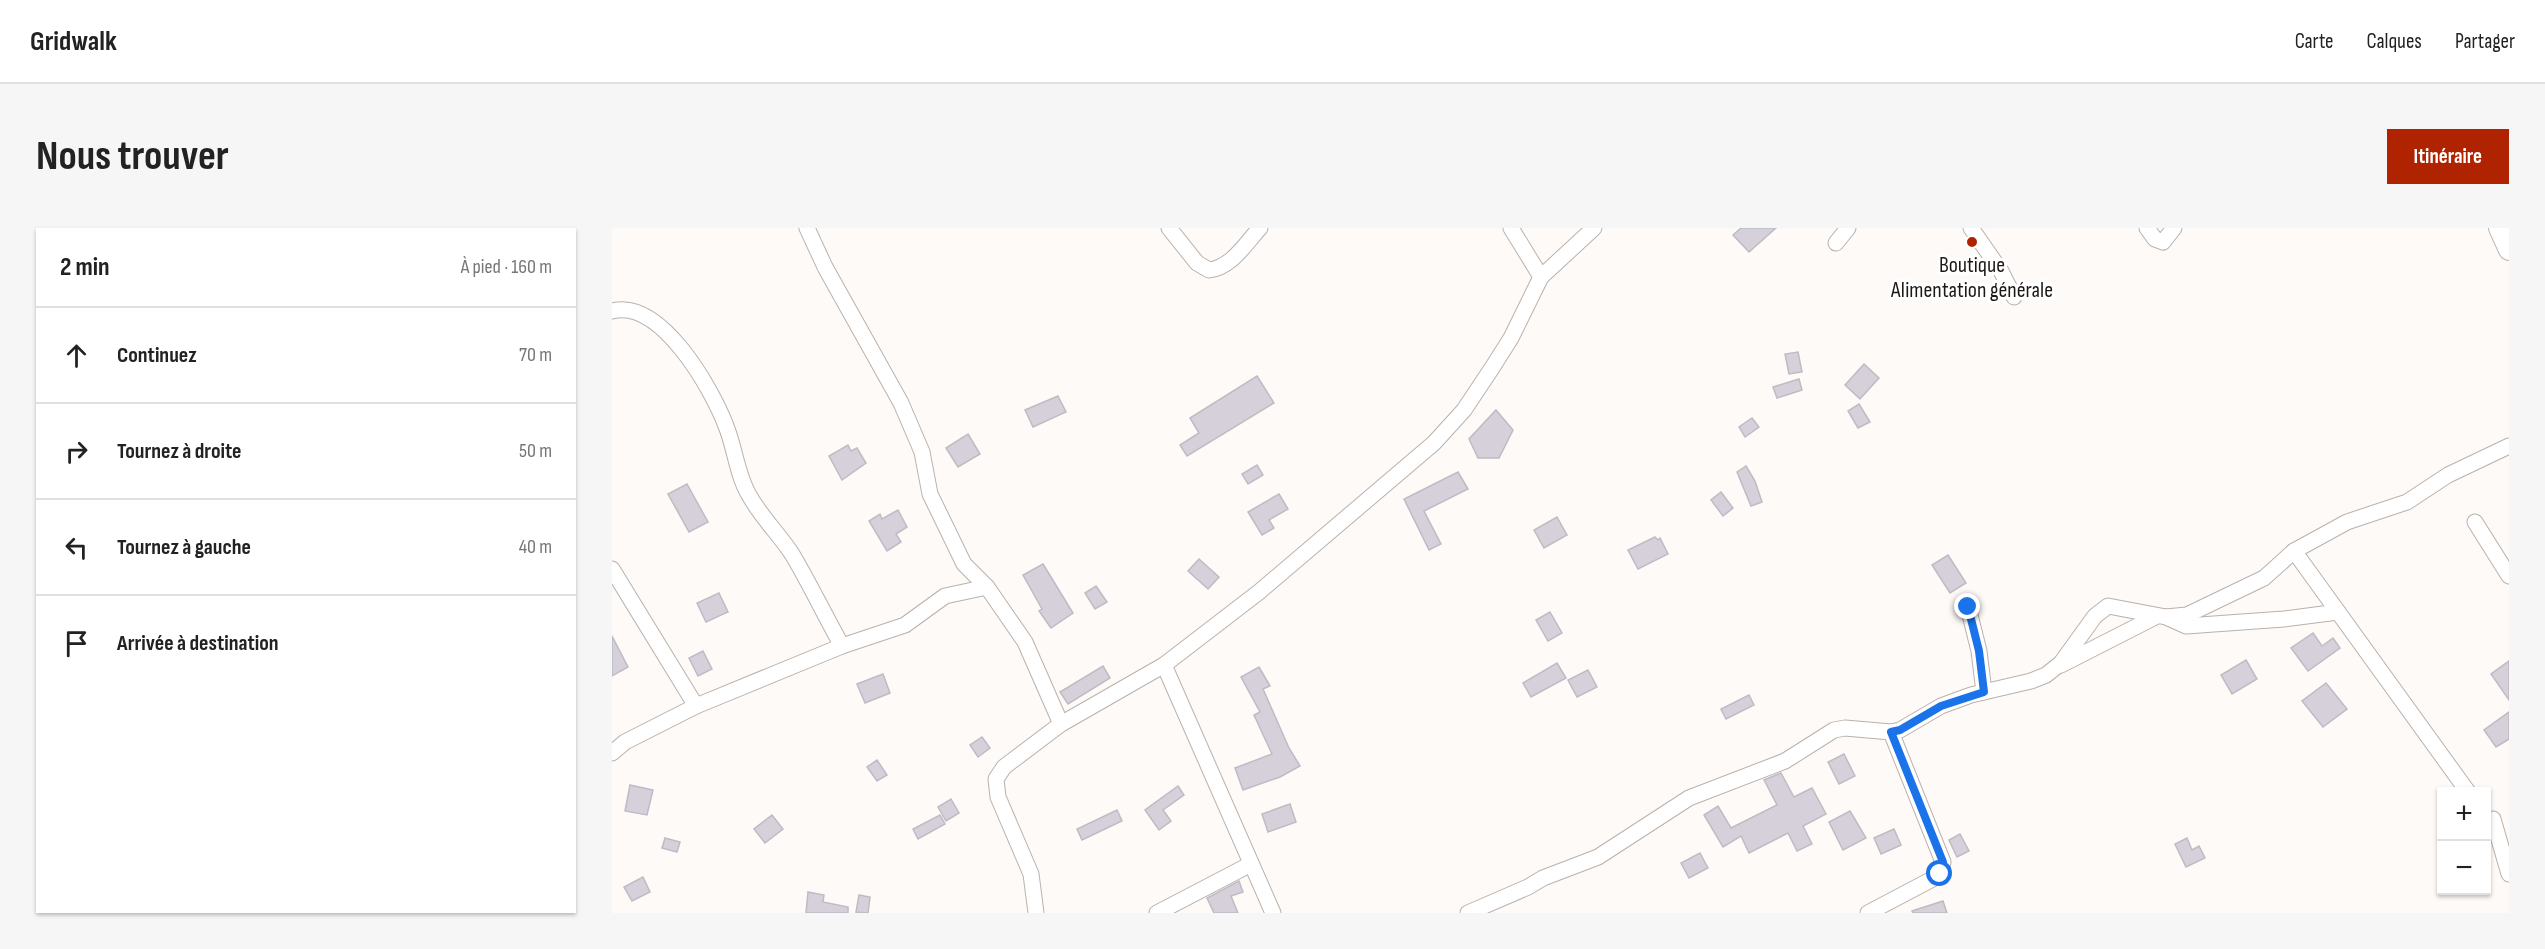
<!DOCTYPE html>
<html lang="fr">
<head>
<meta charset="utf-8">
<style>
	:root { --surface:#fff; --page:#f6f6f6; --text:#222; --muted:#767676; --line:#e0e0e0; --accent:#af2300 }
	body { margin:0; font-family:"Sofia Sans Condensed",sans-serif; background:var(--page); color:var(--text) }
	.controls { position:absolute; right:18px; bottom:18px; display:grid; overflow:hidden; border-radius:0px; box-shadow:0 2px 4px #0004 }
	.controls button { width:54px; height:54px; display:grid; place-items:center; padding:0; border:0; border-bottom:2px solid var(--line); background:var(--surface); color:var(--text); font:30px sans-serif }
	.stop { position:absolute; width:18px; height:18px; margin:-14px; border:4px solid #1a73e8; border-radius:50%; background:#fff }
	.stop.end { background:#1a73e8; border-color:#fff; box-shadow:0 2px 6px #0008 }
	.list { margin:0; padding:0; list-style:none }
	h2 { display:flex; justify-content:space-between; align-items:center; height:78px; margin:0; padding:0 24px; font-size:26px }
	h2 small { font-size:20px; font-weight:400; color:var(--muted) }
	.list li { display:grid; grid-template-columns:39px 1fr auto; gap:18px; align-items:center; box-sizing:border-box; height:96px; padding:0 24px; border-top:2px solid var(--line) }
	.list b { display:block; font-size:22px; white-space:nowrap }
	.list em { font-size:20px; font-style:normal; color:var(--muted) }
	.icon { flex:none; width:33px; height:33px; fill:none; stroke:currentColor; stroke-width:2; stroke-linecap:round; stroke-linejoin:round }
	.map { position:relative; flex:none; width:1897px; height:685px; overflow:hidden; border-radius:0px }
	header { display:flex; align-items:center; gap:36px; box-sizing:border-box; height:84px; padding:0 30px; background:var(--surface); border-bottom:2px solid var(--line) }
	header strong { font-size:28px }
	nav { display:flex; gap:33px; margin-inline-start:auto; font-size:21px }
	.intro { display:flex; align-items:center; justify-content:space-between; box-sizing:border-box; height:144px; padding:0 36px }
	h1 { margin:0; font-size:42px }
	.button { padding:15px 27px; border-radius:0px; background:var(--accent); color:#fff; font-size:21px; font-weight:700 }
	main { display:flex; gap:36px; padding:0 36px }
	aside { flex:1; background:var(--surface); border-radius:0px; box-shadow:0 2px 4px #0004 }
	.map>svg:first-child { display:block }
	.building { fill:#d6d0da; stroke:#bfbac3; stroke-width:1.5 }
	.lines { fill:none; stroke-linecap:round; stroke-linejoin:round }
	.minor-casing { stroke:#bab1aa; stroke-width:17 }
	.tertiary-casing { stroke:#bab1aa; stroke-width:22 }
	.minor { stroke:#fff; stroke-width:15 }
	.tertiary { stroke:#fff; stroke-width:20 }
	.route { stroke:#1a73e8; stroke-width:8 }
	.poi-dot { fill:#af2300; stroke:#fff; stroke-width:2 }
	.labels { text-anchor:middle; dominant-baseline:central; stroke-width:6; stroke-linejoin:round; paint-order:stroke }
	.poi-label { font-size:22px; fill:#1c1816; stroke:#fff }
</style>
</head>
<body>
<header>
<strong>Gridwalk</strong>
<nav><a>Carte</a><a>Calques</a><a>Partager</a></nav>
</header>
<div class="intro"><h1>Nous trouver</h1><a class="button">Itinéraire</a></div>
<main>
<aside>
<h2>2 min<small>À pied · 160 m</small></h2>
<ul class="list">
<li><svg class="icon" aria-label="ahead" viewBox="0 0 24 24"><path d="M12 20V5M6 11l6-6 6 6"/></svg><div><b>Continuez</b></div><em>70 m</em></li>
<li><svg class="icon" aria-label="right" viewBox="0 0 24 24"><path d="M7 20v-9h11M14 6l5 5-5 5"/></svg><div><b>Tournez à droite</b></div><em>50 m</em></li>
<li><svg class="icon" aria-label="left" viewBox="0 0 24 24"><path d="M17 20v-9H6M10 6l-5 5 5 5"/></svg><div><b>Tournez à gauche</b></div><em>40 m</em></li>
<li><svg class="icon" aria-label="arrive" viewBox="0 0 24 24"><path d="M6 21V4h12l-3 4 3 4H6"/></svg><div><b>Arrivée à destination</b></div></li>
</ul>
</aside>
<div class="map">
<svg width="1897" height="685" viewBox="0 0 1897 685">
	<rect width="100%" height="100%" fill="#fefaf8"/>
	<g class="building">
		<path d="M 1129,0 L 1164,0 L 1137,24 L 1121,7 Z"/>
		<path d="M 1186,124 L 1190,144 L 1177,146 L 1173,126 Z"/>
		<path d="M 1252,136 L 1267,150 L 1248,171 L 1233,157 Z"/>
		<path d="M 645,148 L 662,175 L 575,228 L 568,217 L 587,205 L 578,190 Z"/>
		<path d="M 1187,151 L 1190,162 L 1165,170 L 1161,159 Z"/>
		<path d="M 446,168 L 454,184 L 421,199 L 413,182 Z"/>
		<path d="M 1247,176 L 1258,194 L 1246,200 L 1236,183 Z"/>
		<path d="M 884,182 L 901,202 L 887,230 L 866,230 L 857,211 Z"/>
		<path d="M 1140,190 L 1147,199 L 1133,209 L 1127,199 Z"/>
		<path d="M 356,206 L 368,226 L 346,239 L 334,220 Z"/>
		<path d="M 236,217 L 239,223 L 245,220 L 254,235 L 230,252 L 217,228 Z"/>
		<path d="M 645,237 L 651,247 L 636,256 L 630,246 Z"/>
		<path d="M 1134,238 L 1143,253 L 1150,274 L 1139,278 L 1125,244 Z"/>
		<path d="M 846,244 L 856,261 L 812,283 L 829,316 L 817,322 L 792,271 Z"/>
		<path d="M 75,256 L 96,294 L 77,304 L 56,266 Z"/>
		<path d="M 1109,264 L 1121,280 L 1111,288 L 1099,272 Z"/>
		<path d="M 667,266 L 676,281 L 657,292 L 662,300 L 650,307 L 636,284 Z"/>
		<path d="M 286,282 L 295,299 L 284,306 L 289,314 L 275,323 L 257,293 L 268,286 L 270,291 Z"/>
		<path d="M 945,289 L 955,307 L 932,320 L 922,302 Z"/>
		<path d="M 1043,309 L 1046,312 L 1048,310 L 1056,326 L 1026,341 L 1016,322 Z"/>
		<path d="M 1336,327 L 1354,355 L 1338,365 L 1320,337 Z"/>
		<path d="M 587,331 L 607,349 L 596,361 L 576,343 Z"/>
		<path d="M 431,336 L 461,385 L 439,400 L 427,383 L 430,381 L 411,347 Z"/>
		<path d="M 484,358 L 495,374 L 483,381 L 473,365 Z"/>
		<path d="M 107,365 L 116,384 L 94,394 L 85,375 Z"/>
		<path d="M 938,384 L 950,405 L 936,413 L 924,392 Z"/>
		<path d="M 1701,405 L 1710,418 L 1721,410 L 1728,420 L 1696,443 L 1679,420 Z"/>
		<path d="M 0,408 L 16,439 L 0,448 Z"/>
		<path d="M 91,423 L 100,441 L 86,448 L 77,430 Z"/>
		<path d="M 1634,432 L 1645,451 L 1620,466 L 1609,447 Z"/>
		<path d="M 1897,433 L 1897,472 L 1879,446 Z"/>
		<path d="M 945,435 L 954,450 L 919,469 L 911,455 Z"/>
		<path d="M 491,438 L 498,450 L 456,476 L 448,464 Z"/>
		<path d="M 647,439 L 658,458 L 651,461 L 677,520 L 688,538 L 668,549 L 631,562 L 623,540 L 660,526 L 642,487 L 648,484 L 629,449 Z"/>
		<path d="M 976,442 L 985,459 L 965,469 L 956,452 Z"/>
		<path d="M 271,446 L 278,465 L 253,475 L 245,456 Z"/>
		<path d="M 1714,455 L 1735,481 L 1711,499 L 1690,473 Z"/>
		<path d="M 1137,467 L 1142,477 L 1114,491 L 1109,481 Z"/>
		<path d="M 1897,484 L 1897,511 L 1884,519 L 1872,502 Z"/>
		<path d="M 370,509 L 378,520 L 366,529 L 358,517 Z"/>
		<path d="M 1232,526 L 1243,548 L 1227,556 L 1216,534 Z"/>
		<path d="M 265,532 L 275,547 L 265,553 L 255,539 Z"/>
		<path d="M 1169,545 L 1182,569 L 1200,560 L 1214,586 L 1191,598 L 1200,616 L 1185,623 L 1176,605 L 1137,625 L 1129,608 L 1111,619 L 1092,587 L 1106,578 L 1119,600 L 1165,577 L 1152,552 Z"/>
		<path d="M 18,557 L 41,562 L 35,587 L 13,583 Z"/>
		<path d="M 566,558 L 572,567 L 551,582 L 559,593 L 547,602 L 533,582 Z"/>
		<path d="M 339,571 L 347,585 L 334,593 L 326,579 Z"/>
		<path d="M 678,576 L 684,594 L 656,604 L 650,586 Z"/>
		<path d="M 505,582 L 510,593 L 470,612 L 465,601 Z"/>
		<path d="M 1238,583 L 1254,610 L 1231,622 L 1217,594 Z"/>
		<path d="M 160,587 L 171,601 L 153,615 L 142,601 Z"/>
		<path d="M 328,587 L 333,596 L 306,611 L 301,601 Z"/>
		<path d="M 1282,601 L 1289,617 L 1269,626 L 1262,610 Z"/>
		<path d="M 1348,606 L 1357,623 L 1345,629 L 1337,612 Z"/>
		<path d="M 53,610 L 68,614 L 65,624 L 50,620 Z"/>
		<path d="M 1575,610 L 1580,622 L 1587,618 L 1593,630 L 1574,639 L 1563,616 Z"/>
		<path d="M 1088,625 L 1096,640 L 1077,650 L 1069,635 Z"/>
		<path d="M 31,649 L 38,664 L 20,673 L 12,659 Z"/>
		<path d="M 627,653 L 631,664 L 619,668 L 626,685 L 602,685 L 595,670 Z"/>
		<path d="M 196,664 L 212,667 L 211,674 L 236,679 L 236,685 L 194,685 Z"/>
		<path d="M 247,667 L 258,669 L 256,685 L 244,684 Z"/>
		<path d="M 1331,673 L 1335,685 L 1301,685 L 1300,683 Z"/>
	</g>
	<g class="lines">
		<g class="minor-casing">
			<g id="minor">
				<path d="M 195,0 L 213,39 L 289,175 L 310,224 L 318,266 L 352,336 L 375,359 L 413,414 L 449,496"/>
				<path d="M 557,0 L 585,35 L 597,42 C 619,40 634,15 648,0"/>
				<path d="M 899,0 L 929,49"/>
				<path d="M 1359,0 L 1389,43 L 1402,69"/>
				<path d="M 1535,0 L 1543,11 L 1551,14 L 1562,0"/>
				<path d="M 1224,15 L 1236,0"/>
				<path d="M 0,83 C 49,70 100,161 114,198 C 123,220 125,247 137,267 C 149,289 167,306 180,326 C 198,356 213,388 230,418"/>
				<path d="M 1863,294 L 1897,348"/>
				<path d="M 1682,323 L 1856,564"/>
				<path d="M 0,341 L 84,478 L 230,418 L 293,397 L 333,368 L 375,359"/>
				<path d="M 1356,379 L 1367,423 L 1372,464"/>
				<path d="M 1554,389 L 1574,398 L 1672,391 L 1726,384"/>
				<path d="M 552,437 L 661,685"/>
				<path d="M 1449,437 L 1545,388"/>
				<path d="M 0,525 L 13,514 L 84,478"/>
				<path d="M 1881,591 L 1897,646"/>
				<path d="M 424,685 L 419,646 L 386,569 L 384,551 L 392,539 L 449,496 L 552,437 L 647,364 L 822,215 L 852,182 L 880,140 L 899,110 L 929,49 L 982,0"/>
				<path d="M 545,685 L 639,636"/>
				<path d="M 856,685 L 916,659 L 931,650 L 986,629 L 1077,570 L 1173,533 L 1222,502 L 1233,500 L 1279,504 L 1288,502 L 1329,478 L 1359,467 L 1419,453 L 1434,447 L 1449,435 L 1483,388 L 1496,378 L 1554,389 L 1575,387 L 1652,350 L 1682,323 L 1735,294 L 1795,274 L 1836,247 L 1897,218"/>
				<path d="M 1256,685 L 1328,647 L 1331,634 L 1279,504"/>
			</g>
		</g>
		<g class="tertiary-casing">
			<path id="tertiary" d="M 1887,0 L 1897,22"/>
		</g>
		<use href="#minor" class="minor"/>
		<use href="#tertiary" class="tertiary"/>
	</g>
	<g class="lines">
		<path class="route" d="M 1328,646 L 1331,634 L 1279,504 L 1288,502 L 1329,478 L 1372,464 L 1367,423 L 1356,379"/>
	</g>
	<circle class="poi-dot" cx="1360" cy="14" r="6"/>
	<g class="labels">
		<g class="poi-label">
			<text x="1360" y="37">Boutique<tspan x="1360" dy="25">Alimentation générale</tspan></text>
		</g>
	</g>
</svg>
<div class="controls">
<button>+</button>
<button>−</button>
</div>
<div class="stop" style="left:1328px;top:646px"></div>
<div class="stop end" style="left:1356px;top:379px"></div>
</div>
</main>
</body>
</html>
